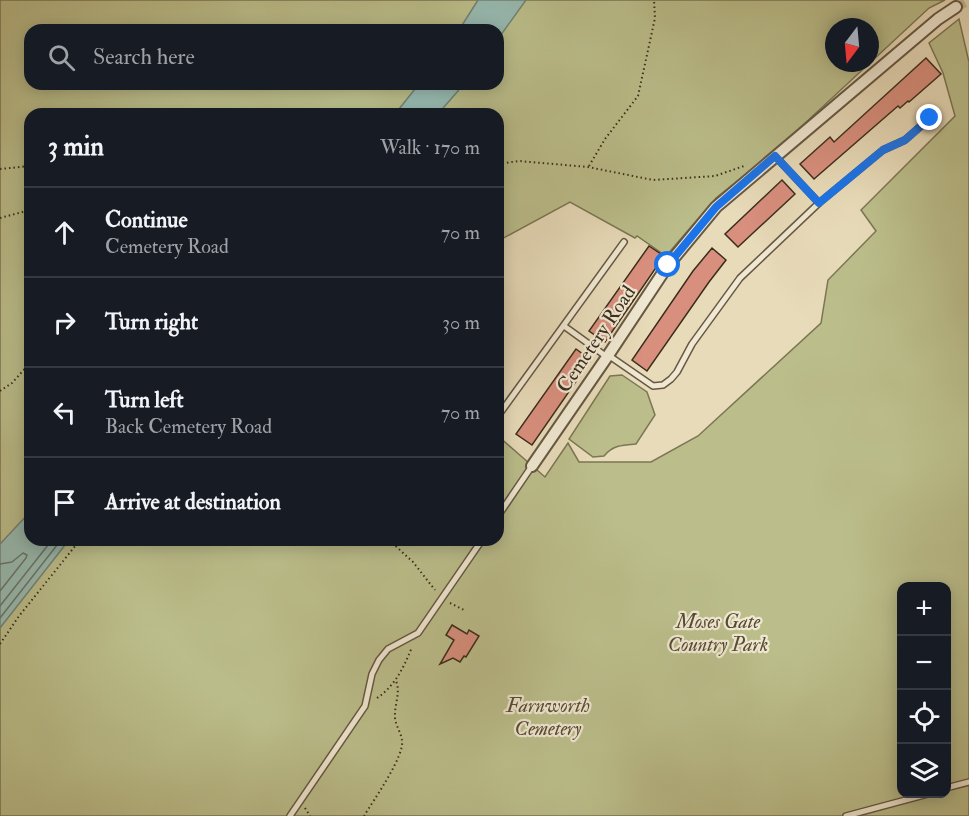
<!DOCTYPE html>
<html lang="en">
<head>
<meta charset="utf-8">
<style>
	:root { --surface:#171b24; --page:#20242c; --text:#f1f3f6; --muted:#9ea1a6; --line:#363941 }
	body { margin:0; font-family:"IM FELL Double Pica",serif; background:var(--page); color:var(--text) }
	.controls { position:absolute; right:18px; bottom:18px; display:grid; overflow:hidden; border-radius:12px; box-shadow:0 3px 15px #0003 }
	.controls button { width:54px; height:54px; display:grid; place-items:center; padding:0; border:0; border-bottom:2px solid var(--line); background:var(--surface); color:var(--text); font:30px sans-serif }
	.compass { position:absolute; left:825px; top:18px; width:54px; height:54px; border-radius:50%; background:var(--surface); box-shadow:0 3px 15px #0003; rotate:196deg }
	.stop { position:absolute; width:18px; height:18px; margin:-14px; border:4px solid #1a73e8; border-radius:50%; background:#fff }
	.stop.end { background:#1a73e8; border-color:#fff; box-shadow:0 2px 6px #0008 }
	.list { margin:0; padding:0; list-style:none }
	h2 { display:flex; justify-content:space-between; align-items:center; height:78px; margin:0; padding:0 24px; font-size:26px }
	h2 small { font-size:20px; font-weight:400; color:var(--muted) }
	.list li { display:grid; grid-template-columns:39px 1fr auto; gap:18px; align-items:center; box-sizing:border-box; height:90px; padding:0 24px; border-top:2px solid var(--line) }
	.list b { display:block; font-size:22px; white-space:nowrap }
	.list p { margin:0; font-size:20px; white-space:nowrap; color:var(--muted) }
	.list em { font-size:20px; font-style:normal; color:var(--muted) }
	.icon { flex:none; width:33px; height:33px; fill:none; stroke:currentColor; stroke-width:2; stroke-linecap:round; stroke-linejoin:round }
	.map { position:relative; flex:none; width:969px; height:816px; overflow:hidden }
	.search { position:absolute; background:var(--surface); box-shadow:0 3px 15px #0003; left:24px; top:24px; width:480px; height:66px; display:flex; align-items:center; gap:15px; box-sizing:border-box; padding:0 21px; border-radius:18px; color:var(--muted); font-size:22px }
	.panel { position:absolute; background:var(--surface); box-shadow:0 3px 15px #0003; left:24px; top:108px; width:480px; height:438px; border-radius:18px }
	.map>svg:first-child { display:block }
	.green { fill:#bbbe8b; stroke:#7b7654; stroke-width:1.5; fill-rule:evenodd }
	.water { fill:#97bbb2; stroke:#728276; stroke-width:1.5 }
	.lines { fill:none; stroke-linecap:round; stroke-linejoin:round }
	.shore { stroke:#697467; stroke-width:1.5 }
	.building { fill:#d98f7e; stroke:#3b2d1c; stroke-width:1.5 }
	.minor-tunnel { stroke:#c5b89a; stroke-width:10; stroke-dasharray:10 5; stroke-linecap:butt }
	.service-casing { stroke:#665843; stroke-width:8 }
	.minor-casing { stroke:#665843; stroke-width:14 }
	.path { stroke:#3b2d1c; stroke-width:2; stroke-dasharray:1.5 3; stroke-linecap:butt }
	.service { stroke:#f0e8d2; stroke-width:5 }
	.minor { stroke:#f0e8d2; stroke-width:10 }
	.route { stroke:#1a73e8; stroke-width:8 }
	.labels { text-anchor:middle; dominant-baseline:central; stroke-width:4.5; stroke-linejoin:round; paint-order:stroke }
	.street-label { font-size:20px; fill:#3b2d1c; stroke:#f0e8d2 }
	.park-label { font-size:20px; font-style:italic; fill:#554a32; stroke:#f0e8d2 }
</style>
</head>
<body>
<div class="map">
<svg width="969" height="816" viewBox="0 0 969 816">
	<rect width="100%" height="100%" fill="#e8dbb9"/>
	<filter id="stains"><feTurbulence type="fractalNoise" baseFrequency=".00333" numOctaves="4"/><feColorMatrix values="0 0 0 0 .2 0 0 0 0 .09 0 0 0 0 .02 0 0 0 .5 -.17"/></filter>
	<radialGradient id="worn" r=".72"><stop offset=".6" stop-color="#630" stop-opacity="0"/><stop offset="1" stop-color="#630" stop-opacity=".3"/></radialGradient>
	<g class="green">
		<path d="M 0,0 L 945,0 L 929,8 L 775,151 L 716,198 L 666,256 L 637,236 L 635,238 L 570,202 L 498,241 L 498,114 L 30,114 L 30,540 L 498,540 L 498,436 L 545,477 L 568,443 L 579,462 L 651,462 L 698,436 L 821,323 L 828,280 L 876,231 L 861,210 L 955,116 L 943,73 L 929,43 L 959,19 L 969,62 L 969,816 L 0,816 ZM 834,27 L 870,27 L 870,63 L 834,63 ZM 30,30 L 498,30 L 498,84 L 30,84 ZM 902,586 L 946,586 L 946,794 L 902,794 Z"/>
		<path d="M 622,375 L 647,392 L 655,415 L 636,444 C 623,445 613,445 604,456 L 593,457 L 569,439 L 610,376 Z"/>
	</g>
	<g class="water">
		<path d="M 478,0 L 526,0 L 498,39 L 498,30 L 459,30 Z"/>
		<path d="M 419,84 L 464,84 L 438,114 L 395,114 Z"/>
		<path d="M 30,512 L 30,540 L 69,540 L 0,628 L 0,544 Z"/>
	</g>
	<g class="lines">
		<g class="shore">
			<path d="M 0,564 L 12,562 L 23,553 L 27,555 L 26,558 L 0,591"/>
			<path d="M 0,606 L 52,540"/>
			<path d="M 0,618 L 61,540"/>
		</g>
	</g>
	<g class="building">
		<path d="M 926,58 L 941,74 L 909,102 L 908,101 L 900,108 L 898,106 L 814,179 L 800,164 L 830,137 L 834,142 Z"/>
		<path d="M 782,180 L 795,194 L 738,247 L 725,234 Z"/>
		<path d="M 649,246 L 664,256 L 605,342 L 589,331 Z"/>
		<path d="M 712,248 L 726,260 L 709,282 L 647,371 L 632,360 L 693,271 Z"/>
		<path d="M 576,349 L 591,360 L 532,445 L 516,434 Z"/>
		<path d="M 452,625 L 467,634 L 469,630 L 479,636 L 466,657 L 464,656 L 460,662 L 453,658 L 440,664 L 454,640 L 446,635 Z"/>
	</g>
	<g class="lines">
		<path class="minor-tunnel" d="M 956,7 L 969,0"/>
		<g class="service-casing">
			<g id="service">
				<path d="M 775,156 L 819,203"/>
				<path d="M 564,326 L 607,357"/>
				<path d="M 608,355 L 653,386 L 663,385 L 671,379 L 677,372 L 692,344 L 740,278 L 819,203 L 883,150 L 905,140 L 930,118"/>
				<path d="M 498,416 L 624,242"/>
				<path d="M 498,516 L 532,466"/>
				<path d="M 946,788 L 969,782"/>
				<path d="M 290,816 L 365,706 L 372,674 L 379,660 L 388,649 L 418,633 L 482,540"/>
				<path d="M 846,816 L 928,794"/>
			</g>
		</g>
		<g class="minor-casing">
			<path id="minor" d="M 532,466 L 607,357 L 668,265 L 716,207 L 938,19 L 956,7"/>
		</g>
		<g class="path">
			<path d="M 498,164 L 519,161 L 588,167 L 653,180 L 715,176 L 744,166"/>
			<path d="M 589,166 L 605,139 L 638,96 L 655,18 L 654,0"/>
			<path d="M 0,169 L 30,166"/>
			<path d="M 0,218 L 30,210"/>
			<path d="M 0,391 L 12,383 L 30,363"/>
			<path d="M 389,540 L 413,562 L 435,590"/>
			<path d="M 450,603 L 466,611"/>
			<path d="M 0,644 L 19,616 L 80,540"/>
			<path d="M 377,698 C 395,686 404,667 412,647"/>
			<path d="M 305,808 L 310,816"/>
			<path d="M 364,816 C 373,801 405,756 402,740 C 401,733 396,726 395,718 C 394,705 401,693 396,681"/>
		</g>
		<use href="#service" class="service"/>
		<use href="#minor" class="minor"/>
	</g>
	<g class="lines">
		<path class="route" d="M 668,265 L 716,207 L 775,156 L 819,203 L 883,150 L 905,140 L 930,118"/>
	</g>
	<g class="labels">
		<g class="street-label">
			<text transform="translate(596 339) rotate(-56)">Cemetery Road</text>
		</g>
		<g class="park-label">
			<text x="718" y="621">Moses Gate<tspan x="718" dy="23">Country Park</tspan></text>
			<text x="548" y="705">Farnworth<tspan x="548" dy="23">Cemetery</tspan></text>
		</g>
	</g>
	<rect width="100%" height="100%" filter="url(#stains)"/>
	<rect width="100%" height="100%" fill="url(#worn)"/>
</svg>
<div class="controls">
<button>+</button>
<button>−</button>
<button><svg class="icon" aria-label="locate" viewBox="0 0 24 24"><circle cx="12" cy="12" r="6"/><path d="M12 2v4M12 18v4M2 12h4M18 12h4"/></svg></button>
<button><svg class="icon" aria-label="layers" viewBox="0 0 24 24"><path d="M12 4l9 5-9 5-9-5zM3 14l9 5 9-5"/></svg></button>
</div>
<svg class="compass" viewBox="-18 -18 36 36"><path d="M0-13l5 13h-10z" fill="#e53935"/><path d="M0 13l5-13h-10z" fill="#9ea1a6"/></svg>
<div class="stop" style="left:668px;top:265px"></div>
<div class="stop end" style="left:930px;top:118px"></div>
<div class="search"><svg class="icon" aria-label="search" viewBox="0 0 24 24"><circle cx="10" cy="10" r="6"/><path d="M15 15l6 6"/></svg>Search here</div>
<section class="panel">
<h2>3 min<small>Walk · 170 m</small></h2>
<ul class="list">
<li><svg class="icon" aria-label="ahead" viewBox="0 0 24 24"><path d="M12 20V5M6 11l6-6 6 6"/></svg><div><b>Continue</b><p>Cemetery Road</p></div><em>70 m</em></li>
<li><svg class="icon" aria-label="right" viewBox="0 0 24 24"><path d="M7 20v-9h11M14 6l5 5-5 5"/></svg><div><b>Turn right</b></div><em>30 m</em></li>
<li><svg class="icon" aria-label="left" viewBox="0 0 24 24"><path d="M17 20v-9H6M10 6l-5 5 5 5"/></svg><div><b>Turn left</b><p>Back Cemetery Road</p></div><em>70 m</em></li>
<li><svg class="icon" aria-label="arrive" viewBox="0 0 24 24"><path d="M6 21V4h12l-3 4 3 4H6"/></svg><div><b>Arrive at destination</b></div></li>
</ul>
</section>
</div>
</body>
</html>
